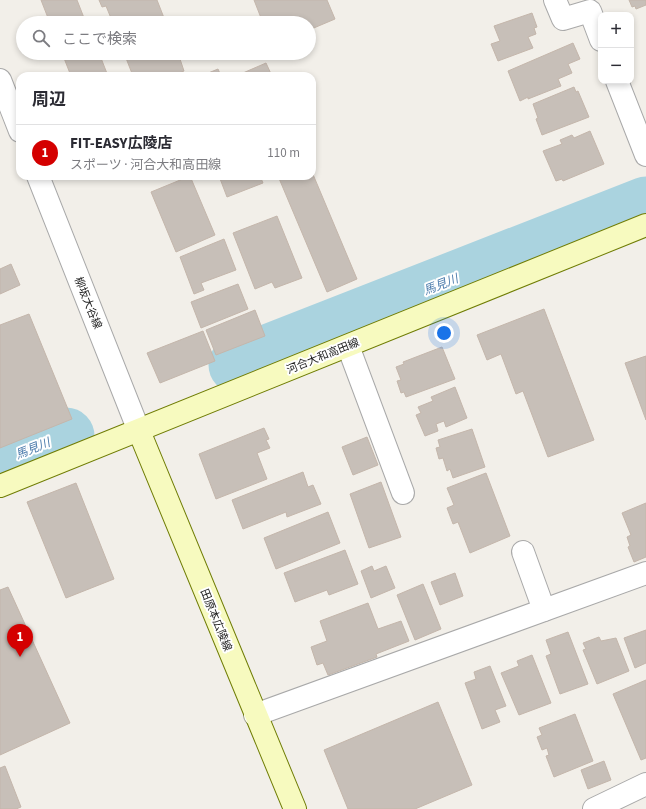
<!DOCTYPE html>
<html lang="ja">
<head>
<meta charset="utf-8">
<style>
	:root { --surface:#fff; --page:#f7f7f7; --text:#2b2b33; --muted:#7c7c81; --line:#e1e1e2; --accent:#d40000 }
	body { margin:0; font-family:"Source Sans 3","Noto Sans JP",sans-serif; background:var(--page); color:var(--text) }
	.controls { position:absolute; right:12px; top:12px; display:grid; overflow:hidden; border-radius:8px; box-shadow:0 2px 6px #0003 }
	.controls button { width:36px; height:36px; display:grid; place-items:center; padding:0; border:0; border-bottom:1px solid var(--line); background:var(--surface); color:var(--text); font:20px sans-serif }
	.you { position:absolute; left:444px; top:333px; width:14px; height:14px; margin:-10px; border:3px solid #fff; border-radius:50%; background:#1a73e8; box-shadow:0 0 0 6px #1a73e833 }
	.badge { display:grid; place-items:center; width:26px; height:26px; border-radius:50%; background:var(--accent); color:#fff; font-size:13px; font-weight:700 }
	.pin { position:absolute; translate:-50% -33px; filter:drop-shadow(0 1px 2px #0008) }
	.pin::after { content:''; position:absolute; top:21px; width:14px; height:12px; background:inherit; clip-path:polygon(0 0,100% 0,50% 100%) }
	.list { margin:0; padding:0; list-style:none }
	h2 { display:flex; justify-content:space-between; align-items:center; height:52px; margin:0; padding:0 16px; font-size:17px }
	h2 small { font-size:13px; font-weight:400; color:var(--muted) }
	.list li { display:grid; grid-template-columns:26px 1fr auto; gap:12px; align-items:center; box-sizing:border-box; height:56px; padding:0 16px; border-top:1px solid var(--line) }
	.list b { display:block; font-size:15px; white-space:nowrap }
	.list p { margin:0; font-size:13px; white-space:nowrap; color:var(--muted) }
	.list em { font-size:13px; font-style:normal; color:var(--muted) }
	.icon { flex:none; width:22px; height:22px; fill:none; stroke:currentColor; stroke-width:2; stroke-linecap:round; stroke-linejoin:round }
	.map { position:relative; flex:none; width:646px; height:809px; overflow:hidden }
	.search { position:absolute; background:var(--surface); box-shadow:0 2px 6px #0003; left:16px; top:16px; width:300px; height:44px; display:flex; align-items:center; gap:10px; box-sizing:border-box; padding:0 14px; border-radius:22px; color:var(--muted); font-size:15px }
	.panel { position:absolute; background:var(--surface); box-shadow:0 2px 6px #0003; left:16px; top:72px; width:300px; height:108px; border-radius:12px }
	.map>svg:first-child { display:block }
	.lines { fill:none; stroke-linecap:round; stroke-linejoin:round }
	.river { stroke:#aad3df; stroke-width:57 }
	.building { fill:#c7bfb8; stroke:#c4b6ab }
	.minor-casing { stroke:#a9a9a9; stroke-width:24 }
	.tertiary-casing { stroke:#a9a9a9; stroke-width:24 }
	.secondary-casing { stroke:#707d05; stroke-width:24 }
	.minor { stroke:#fff; stroke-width:22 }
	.tertiary { stroke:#fff; stroke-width:22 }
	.secondary { stroke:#f7fabf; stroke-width:22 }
	.labels { text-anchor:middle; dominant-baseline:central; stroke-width:4; stroke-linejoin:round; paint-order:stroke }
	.street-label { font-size:11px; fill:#222; stroke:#fff }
	.water-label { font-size:12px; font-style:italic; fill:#4a7aab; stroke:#fff }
</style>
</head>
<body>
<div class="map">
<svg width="646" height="809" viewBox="0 0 646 809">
	<rect width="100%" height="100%" fill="#f2efe9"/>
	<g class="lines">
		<g class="river">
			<path d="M 237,365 L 646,205"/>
			<path d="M 0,462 L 66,436"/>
		</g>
	</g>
	<g class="building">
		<path d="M 41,0 L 77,0 L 86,23 L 50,23 Z"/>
		<path d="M 99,0 L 157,0 L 166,23 L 113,23 L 106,6 L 102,7 Z"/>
		<path d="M 254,0 L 327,0 L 335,19 L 309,30 L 309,23 L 263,23 Z"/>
		<path d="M 629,0 L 646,0 L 646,5 L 636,9 L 635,6 L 632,7 Z"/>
		<path d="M 532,13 L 537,27 L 534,28 L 536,34 L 528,37 L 533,48 L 498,61 L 491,44 L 500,41 L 494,26 Z"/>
		<path d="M 194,18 L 196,23 L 181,23 Z"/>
		<path d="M 573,43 L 580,59 L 568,64 L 572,73 L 558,79 L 561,86 L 528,99 L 528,97 L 520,101 L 508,71 Z"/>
		<path d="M 62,53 L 99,53 L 108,76 L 71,76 Z"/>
		<path d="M 124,53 L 178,53 L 184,71 L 171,76 L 133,76 Z"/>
		<path d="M 266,63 L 272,76 L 236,76 Z"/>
		<path d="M 218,69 L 221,76 L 201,76 Z"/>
		<path d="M 574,87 L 576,92 L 578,91 L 589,117 L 542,135 L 536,119 L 538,118 L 533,104 Z"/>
		<path d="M 590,131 L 604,164 L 563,181 L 562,179 L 556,181 L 543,151 L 562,144 L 560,140 L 572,135 L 574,138 Z"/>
		<path d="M 312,172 L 357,279 L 327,292 L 278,176 L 312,176 Z"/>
		<path d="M 190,176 L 215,235 L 176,252 L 151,192 Z"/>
		<path d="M 219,176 L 260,176 L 263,183 L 227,197 Z"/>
		<path d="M 277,216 L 302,278 L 275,288 L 272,282 L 255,289 L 233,233 Z"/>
		<path d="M 224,239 L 236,270 L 201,283 L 204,290 L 194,294 L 180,257 Z"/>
		<path d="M 11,264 L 20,285 L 0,294 L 0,269 Z"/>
		<path d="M 238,284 L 248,309 L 201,328 L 191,302 Z"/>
		<path d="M 544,309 L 594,440 L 548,457 L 523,391 L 516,394 L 501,354 L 487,360 L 477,335 Z"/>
		<path d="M 255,310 L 265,336 L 216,355 L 206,330 Z"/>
		<path d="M 29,314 L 72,419 L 0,448 L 0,325 Z"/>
		<path d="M 203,331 L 215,361 L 160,383 L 147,353 Z"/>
		<path d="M 442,347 L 455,379 L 406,397 L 404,392 L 401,393 L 397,381 L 401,380 L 396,367 L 404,364 L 403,362 Z"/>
		<path d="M 646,356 L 646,420 L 625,363 Z"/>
		<path d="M 455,387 L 467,418 L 446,427 L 444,421 L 436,424 L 438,431 L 425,436 L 416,415 L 421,413 L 418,407 L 433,401 L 431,397 Z"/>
		<path d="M 264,428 L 269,439 L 266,440 L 270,448 L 257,453 L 267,479 L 216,499 L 199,454 Z"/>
		<path d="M 472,429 L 485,467 L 453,478 L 450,469 L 447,471 L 443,458 L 439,459 L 436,448 L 440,447 L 438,440 Z"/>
		<path d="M 367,437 L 378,465 L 353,475 L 342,447 Z"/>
		<path d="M 303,472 L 308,487 L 313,485 L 321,504 L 287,517 L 286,512 L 243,529 L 232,500 Z"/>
		<path d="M 486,473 L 510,536 L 470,553 L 458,522 L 453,524 L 447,508 L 454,505 L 447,488 Z"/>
		<path d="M 381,482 L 401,537 L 369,548 L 350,494 Z"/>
		<path d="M 76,483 L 114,579 L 66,598 L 27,502 Z"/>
		<path d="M 646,503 L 646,557 L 634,562 L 628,547 L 630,546 L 627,537 L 631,535 L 622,513 Z"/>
		<path d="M 328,512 L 340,543 L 276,569 L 264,538 Z"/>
		<path d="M 345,550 L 358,584 L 329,595 L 327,590 L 295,602 L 284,573 Z"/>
		<path d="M 372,566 L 374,571 L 386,566 L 395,588 L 371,598 L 361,571 Z"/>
		<path d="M 455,573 L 463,596 L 440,605 L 431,582 Z"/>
		<path d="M 423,584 L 441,629 L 415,640 L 397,595 Z"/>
		<path d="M 8,587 L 70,723 L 0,755 L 0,590 Z"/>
		<path d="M 368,603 L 378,629 L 401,621 L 409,641 L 376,654 L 377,657 L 328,675 L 323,663 L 317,665 L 311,647 L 327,641 L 320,621 Z"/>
		<path d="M 646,630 L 646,663 L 635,668 L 624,638 Z"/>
		<path d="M 568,632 L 588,684 L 560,694 L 546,656 L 551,654 L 546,640 Z"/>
		<path d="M 599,637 L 601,641 L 616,638 L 629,671 L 597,684 L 583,650 L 586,649 L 583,643 Z"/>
		<path d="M 532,655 L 551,703 L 519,715 L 501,673 L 519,666 L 517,661 Z"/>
		<path d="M 490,666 L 506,706 L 495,710 L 500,722 L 482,729 L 465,683 L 476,679 L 474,672 Z"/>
		<path d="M 646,680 L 646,758 L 641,760 L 613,694 Z"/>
		<path d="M 438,702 L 472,785 L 415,809 L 348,809 L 324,750 Z"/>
		<path d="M 575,714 L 593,761 L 554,777 L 546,756 L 549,755 L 547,748 L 542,750 L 537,737 L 542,735 L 539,728 Z"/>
		<path d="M 604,761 L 611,780 L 588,789 L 581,770 Z"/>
		<path d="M 5,766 L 21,807 L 16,809 L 0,809 L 0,768 Z"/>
	</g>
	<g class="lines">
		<g class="minor-casing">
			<g id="minor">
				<path d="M 555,0 L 563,19 L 590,11 L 601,40"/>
				<path d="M 617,81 L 646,155"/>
				<path d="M 348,346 L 403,493"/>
				<path d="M 523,552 L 544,610"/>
				<path d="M 255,715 L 646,573"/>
				<path d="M 594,809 L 646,784"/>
			</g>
		</g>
		<g class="tertiary-casing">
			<g id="tertiary">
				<path d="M 0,80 L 20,131"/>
				<path d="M 38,176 L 139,431"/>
			</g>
		</g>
		<g class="secondary-casing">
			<g id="secondary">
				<path d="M 139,431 L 295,809"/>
				<path d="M 0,486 L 646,225"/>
			</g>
		</g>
		<use href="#minor" class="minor"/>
		<use href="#tertiary" class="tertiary"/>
		<use href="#secondary" class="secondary"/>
	</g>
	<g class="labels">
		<g class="street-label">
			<text transform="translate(88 303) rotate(68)">柳坂大谷線</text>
			<text transform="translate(323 356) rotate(-22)">河合大和高田線</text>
			<text transform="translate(216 620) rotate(68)">田原本広陵線</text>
		</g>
		<g class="water-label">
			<text transform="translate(441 285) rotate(-21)">馬見川</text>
			<text transform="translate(33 449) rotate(-22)">馬見川</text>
		</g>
	</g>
</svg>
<div class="controls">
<button>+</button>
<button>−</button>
</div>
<div class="you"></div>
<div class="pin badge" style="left:20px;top:657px">1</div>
<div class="search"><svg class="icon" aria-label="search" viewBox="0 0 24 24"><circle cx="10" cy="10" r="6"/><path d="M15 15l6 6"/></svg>ここで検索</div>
<section class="panel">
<h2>周辺<small></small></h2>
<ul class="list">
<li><span class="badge">1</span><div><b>FIT-EASY広陵店</b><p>スポーツ · 河合大和高田線</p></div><em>110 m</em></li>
</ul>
</section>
</div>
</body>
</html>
